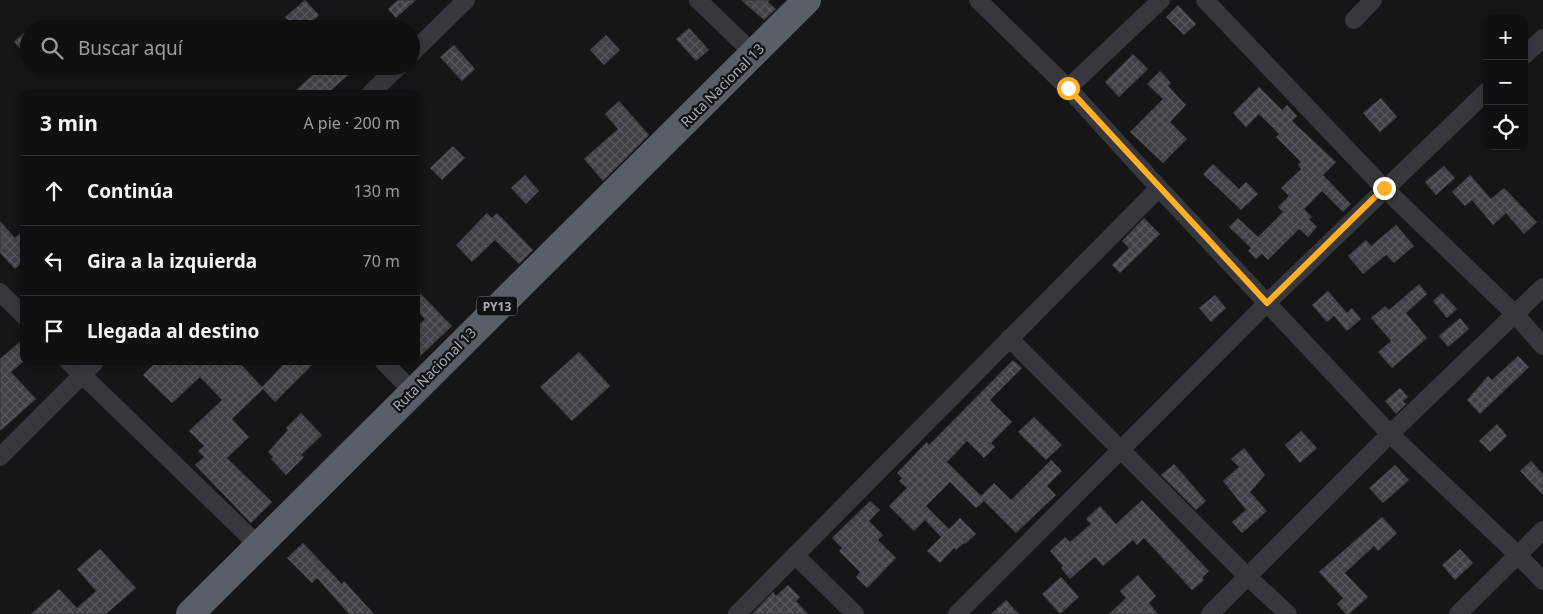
<!DOCTYPE html>
<html lang="es">
<head>
<meta charset="utf-8">
<style>
	:root { --surface:#101013; --page:#1e1e21; --text:#f1f3f6; --muted:#9c9da0; --line:#303033 }
	body { margin:0; font-family:"Noto Sans",sans-serif; background:var(--page); color:var(--text) }
	.controls { position:absolute; right:15px; top:15px; display:grid; overflow:hidden; border-radius:10px; box-shadow:0 2px 8px #0003 }
	.controls button { width:45px; height:45px; display:grid; place-items:center; padding:0; border:0; border-bottom:1px solid var(--line); background:var(--surface); color:var(--text); font:25px sans-serif }
	.stop { position:absolute; width:15px; height:15px; margin:-11px; border:4px solid #ffaf28; border-radius:50%; background:#fff }
	.stop.end { background:#ffaf28; border-color:#fff; box-shadow:0 1px 5px #0008 }
	.list { margin:0; padding:0; list-style:none }
	h2 { display:flex; justify-content:space-between; align-items:center; height:65px; margin:0; padding:0 20px; font-size:21px }
	h2 small { font-size:16px; font-weight:400; color:var(--muted) }
	.list li { display:grid; grid-template-columns:32px 1fr auto; gap:15px; align-items:center; box-sizing:border-box; height:70px; padding:0 20px; border-top:1px solid var(--line) }
	.list b { display:block; font-size:19px; white-space:nowrap }
	.list em { font-size:16px; font-style:normal; color:var(--muted) }
	.icon { flex:none; width:28px; height:28px; fill:none; stroke:currentColor; stroke-width:2; stroke-linecap:round; stroke-linejoin:round }
	.map { position:relative; flex:none; width:1543px; height:614px; overflow:hidden }
	.search { position:absolute; background:var(--surface); box-shadow:0 2px 8px #0003; left:20px; top:20px; width:400px; height:55px; display:flex; align-items:center; gap:12px; box-sizing:border-box; padding:0 18px; border-radius:28px; color:var(--muted); font-size:19px }
	.panel { position:absolute; background:var(--surface); box-shadow:0 2px 8px #0003; left:20px; top:90px; width:400px; height:275px; border-radius:10px }
	.map>svg:first-child { display:block }
	.building { fill:url(#building-cross-hatch); stroke:#303035 }
	.lines { fill:none; stroke-linecap:round; stroke-linejoin:round }
	.minor { stroke:#37383e; stroke-width:18 }
	.trunk { stroke:#5a5e66; stroke-width:28 }
	.route { stroke:#ffaf28; stroke-width:6 }
	.labels { text-anchor:middle; dominant-baseline:central; stroke-width:4.5; stroke-linejoin:round; paint-order:stroke }
	.shield { fill:#111114; stroke:#7a7f88; stroke-width:1 }
	.shield-label { font-size:12px; font-weight:bold; fill:#a7aeba }
	.street-label { font-size:14px; fill:#a7aeba; stroke:#111114 }
</style>
</head>
<body>
<div class="map">
<svg width="1543" height="614" viewBox="0 0 1543 614">
	<defs>
		<pattern id="building-cross-hatch" width="8" height="8" patternUnits="userSpaceOnUse" patternTransform="scale(1.25)"><rect width="8" height="8" fill="#404146"/><path d="M0 0l8 8M0 8l8-8" fill="none" stroke="#595a5f"/></pattern>
	</defs>
	<rect width="100%" height="100%" fill="#161619"/>
	<g class="building">
		<path d="M 305,0 L 319,15 L 305,29 L 295,29 L 285,17 Z"/>
		<path d="M 398,0 L 416,0 L 396,18 L 388,9 Z"/>
		<path d="M 741,0 L 770,0 L 768,2 L 776,9 L 764,20 Z"/>
		<path d="M 1178,5 L 1196,24 L 1184,35 L 1166,17 Z"/>
		<path d="M 29,28 L 29,58 L 14,42 Z"/>
		<path d="M 689,28 L 709,50 L 696,61 L 676,39 Z"/>
		<path d="M 606,35 L 620,50 L 604,65 L 590,50 Z"/>
		<path d="M 454,45 L 475,69 L 462,81 L 440,57 Z"/>
		<path d="M 1133,54 L 1148,69 L 1119,97 L 1105,82 Z"/>
		<path d="M 322,66 L 358,66 L 327,94 L 292,94 Z"/>
		<path d="M 1160,71 L 1171,83 L 1168,86 L 1186,105 L 1170,122 L 1187,139 L 1163,163 L 1130,132 L 1163,99 L 1147,84 Z"/>
		<path d="M 1259,87 L 1282,110 L 1287,105 L 1297,116 L 1292,121 L 1336,162 L 1323,175 L 1351,204 L 1343,212 L 1322,191 L 1304,209 L 1312,217 L 1309,219 L 1317,227 L 1308,237 L 1299,229 L 1268,260 L 1262,254 L 1256,259 L 1248,251 L 1251,248 L 1229,227 L 1238,218 L 1258,237 L 1283,212 L 1278,207 L 1289,196 L 1281,188 L 1301,169 L 1298,165 L 1301,162 L 1276,137 L 1279,134 L 1259,114 L 1246,127 L 1233,113 Z"/>
		<path d="M 1381,98 L 1397,117 L 1380,132 L 1363,113 Z"/>
		<path d="M 619,101 L 649,135 L 603,181 L 584,159 L 618,129 L 605,114 Z"/>
		<path d="M 453,146 L 465,158 L 442,180 L 430,168 Z"/>
		<path d="M 1213,164 L 1239,189 L 1246,182 L 1258,194 L 1241,210 L 1203,174 Z"/>
		<path d="M 1444,166 L 1455,178 L 1436,195 L 1425,182 Z"/>
		<path d="M 525,175 L 539,191 L 526,204 L 511,188 Z"/>
		<path d="M 1470,175 L 1491,199 L 1504,188 L 1537,222 L 1524,234 L 1506,213 L 1493,225 L 1472,200 L 1465,206 L 1452,192 Z"/>
		<path d="M 487,213 L 492,218 L 497,213 L 533,250 L 519,264 L 495,240 L 472,262 L 456,245 Z"/>
		<path d="M 1144,218 L 1160,234 L 1120,273 L 1112,265 L 1129,248 L 1122,241 Z"/>
		<path d="M 0,221 L 15,238 L 24,230 L 24,261 L 15,269 L 0,253 Z"/>
		<path d="M 1396,225 L 1414,246 L 1394,263 L 1386,255 L 1363,274 L 1348,256 L 1366,240 L 1371,246 Z"/>
		<path d="M 1419,284 L 1427,294 L 1406,313 L 1427,338 L 1392,368 L 1378,352 L 1391,341 L 1371,318 L 1385,306 L 1389,310 Z"/>
		<path d="M 416,289 L 452,326 L 416,360 L 416,327 L 425,319 L 416,310 Z"/>
		<path d="M 1328,291 L 1347,313 L 1352,308 L 1361,319 L 1347,331 L 1334,316 L 1327,322 L 1312,305 Z"/>
		<path d="M 1442,293 L 1457,309 L 1447,318 L 1433,301 Z"/>
		<path d="M 1215,295 L 1226,308 L 1211,322 L 1199,308 Z"/>
		<path d="M 1460,318 L 1469,329 L 1448,347 L 1439,336 Z"/>
		<path d="M 24,338 L 24,361 L 11,372 L 36,399 L 0,431 L 0,359 Z"/>
		<path d="M 579,352 L 610,386 L 572,421 L 540,387 Z"/>
		<path d="M 1518,356 L 1529,367 L 1480,414 L 1467,400 L 1488,376 L 1492,380 Z"/>
		<path d="M 1013,360 L 1022,368 L 990,400 L 1012,422 L 991,443 L 995,447 L 984,458 L 967,441 L 947,462 L 981,496 L 994,483 L 1011,500 L 1051,460 L 1062,471 L 1047,486 L 1056,495 L 1016,533 L 984,501 L 976,508 L 950,482 L 926,506 L 949,529 L 960,518 L 976,534 L 965,544 L 964,543 L 956,550 L 954,548 L 940,563 L 927,551 L 941,537 L 925,520 L 914,531 L 889,506 L 907,488 L 899,481 L 902,478 L 897,473 L 927,442 L 929,445 Z"/>
		<path d="M 157,361 L 238,361 L 262,387 L 287,361 L 316,361 L 275,402 L 263,389 L 232,419 L 249,437 L 227,458 L 272,502 L 251,523 L 195,465 L 204,457 L 198,451 L 204,446 L 189,431 L 222,400 L 200,377 L 172,403 L 143,375 Z"/>
		<path d="M 1400,388 L 1408,397 L 1403,401 L 1406,404 L 1396,414 L 1385,401 Z"/>
		<path d="M 301,413 L 322,435 L 301,455 L 304,457 L 286,475 L 271,459 L 273,457 L 268,452 L 288,430 L 286,428 Z"/>
		<path d="M 1034,417 L 1062,445 L 1046,460 L 1018,432 Z"/>
		<path d="M 1497,424 L 1507,436 L 1490,452 L 1479,441 Z"/>
		<path d="M 1301,431 L 1317,448 L 1300,463 L 1285,445 Z"/>
		<path d="M 1244,448 L 1265,475 L 1250,492 L 1267,511 L 1242,533 L 1232,522 L 1246,510 L 1223,481 L 1239,467 L 1231,459 Z"/>
		<path d="M 1531,461 L 1543,474 L 1543,495 L 1520,471 Z"/>
		<path d="M 1174,464 L 1206,501 L 1196,510 L 1161,475 Z"/>
		<path d="M 1395,465 L 1409,480 L 1383,503 L 1369,488 Z"/>
		<path d="M 1142,500 L 1209,571 L 1202,578 L 1204,580 L 1192,590 L 1144,538 L 1137,545 L 1133,540 L 1103,566 L 1095,557 L 1070,579 L 1061,568 L 1063,566 L 1050,551 L 1065,537 L 1070,542 L 1091,524 L 1086,519 L 1100,506 L 1116,524 Z"/>
		<path d="M 870,501 L 880,510 L 869,521 L 883,535 L 878,540 L 896,558 L 867,588 L 856,577 L 860,572 L 839,551 L 842,548 L 832,538 Z"/>
		<path d="M 1382,517 L 1397,533 L 1378,551 L 1374,546 L 1345,573 L 1368,597 L 1349,614 L 1346,614 L 1337,604 L 1343,598 L 1319,572 Z"/>
		<path d="M 303,543 L 342,584 L 344,581 L 374,614 L 349,614 L 317,578 L 312,583 L 287,558 Z"/>
		<path d="M 100,549 L 136,588 L 106,614 L 31,614 L 59,589 L 77,608 L 96,591 L 77,569 Z"/>
		<path d="M 1460,549 L 1473,563 L 1455,580 L 1442,565 Z"/>
		<path d="M 1138,575 L 1156,596 L 1149,603 L 1158,614 L 1109,614 L 1126,598 L 1120,591 Z"/>
		<path d="M 1061,577 L 1079,597 L 1060,614 L 1042,594 Z"/>
		<path d="M 788,585 L 800,597 L 796,601 L 808,614 L 752,614 L 773,592 L 776,596 Z"/>
		<path d="M 1006,600 L 1019,614 L 991,614 Z"/>
	</g>
	<g class="lines">
		<g class="minor">
			<path d="M 698,0 L 753,53"/>
			<path d="M 1205,0 L 1384,188 L 1515,314 L 1543,346"/>
			<path d="M 1354,20 L 1373,0"/>
			<path d="M 411,54 L 466,0"/>
			<path d="M 1524,56 L 1543,38"/>
			<path d="M 1068,88 L 1161,0"/>
			<path d="M 370,94 L 399,66"/>
			<path d="M 1159,188 L 1390,434 L 1518,555 L 1543,581"/>
			<path d="M 0,292 L 24,316"/>
			<path d="M 1009,338 L 1248,577 L 1288,614"/>
			<path d="M 68,361 L 258,545"/>
			<path d="M 383,361 L 412,391"/>
			<path d="M 0,457 L 96,361"/>
			<path d="M 795,555 L 855,614"/>
			<path d="M 737,614 L 1159,188 L 1068,88 L 978,0"/>
			<path d="M 957,614 L 1267,303 L 1487,91"/>
			<path d="M 1210,614 L 1390,434 L 1543,287"/>
			<path d="M 1458,614 L 1543,530"/>
		</g>
		<path class="trunk" d="M 190,614 L 807,0"/>
	</g>
	<g class="lines">
		<path class="route" d="M 1068,88 L 1267,303 L 1384,188"/>
	</g>
	<g class="labels">
		<rect class="shield" x="477" y="296.5" width="40" height="19" rx="4"/>
		<g class="shield-label">
			<text x="497" y="306">PY13</text>
		</g>
		<g class="street-label">
			<text transform="translate(722 85) rotate(-45)">Ruta Nacional 13</text>
			<text transform="translate(434 369) rotate(-45)">Ruta Nacional 13</text>
		</g>
	</g>
</svg>
<div class="controls">
<button>+</button>
<button>−</button>
<button><svg class="icon" aria-label="locate" viewBox="0 0 24 24"><circle cx="12" cy="12" r="6"/><path d="M12 2v4M12 18v4M2 12h4M18 12h4"/></svg></button>
</div>
<div class="stop" style="left:1068px;top:88px"></div>
<div class="stop end" style="left:1384px;top:188px"></div>
<div class="search"><svg class="icon" aria-label="search" viewBox="0 0 24 24"><circle cx="10" cy="10" r="6"/><path d="M15 15l6 6"/></svg>Buscar aquí</div>
<section class="panel">
<h2>3 min<small>A pie · 200 m</small></h2>
<ul class="list">
<li><svg class="icon" aria-label="ahead" viewBox="0 0 24 24"><path d="M12 20V5M6 11l6-6 6 6"/></svg><div><b>Continúa</b></div><em>130 m</em></li>
<li><svg class="icon" aria-label="left" viewBox="0 0 24 24"><path d="M17 20v-9H6M10 6l-5 5 5 5"/></svg><div><b>Gira a la izquierda</b></div><em>70 m</em></li>
<li><svg class="icon" aria-label="arrive" viewBox="0 0 24 24"><path d="M6 21V4h12l-3 4 3 4H6"/></svg><div><b>Llegada al destino</b></div></li>
</ul>
</section>
</div>
</body>
</html>
